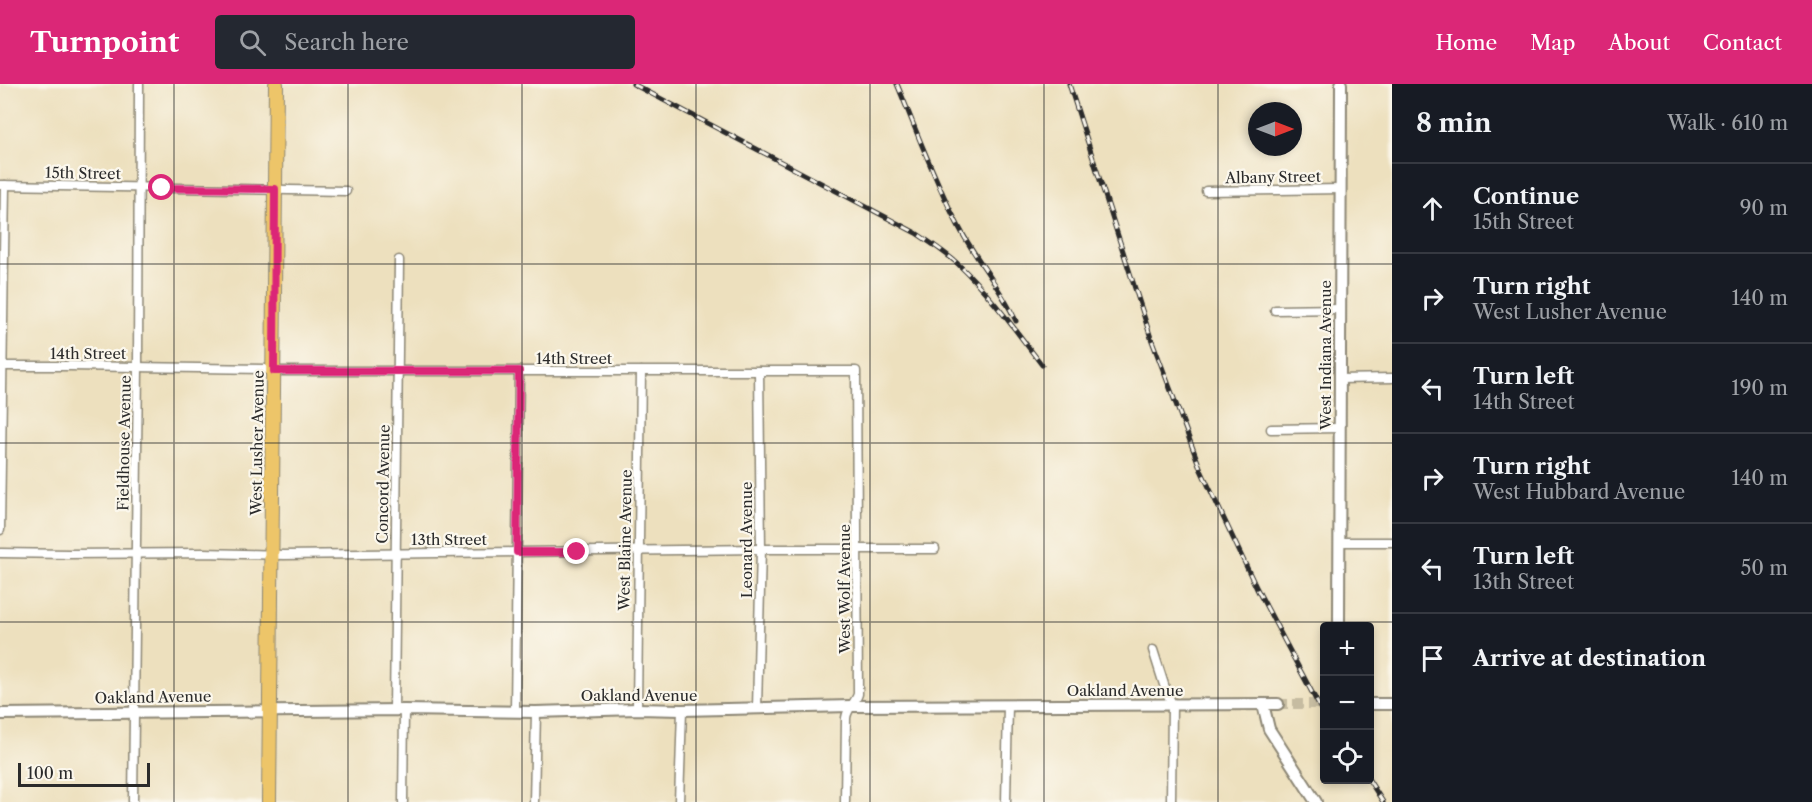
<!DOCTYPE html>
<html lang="en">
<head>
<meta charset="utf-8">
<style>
	:root { --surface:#171b24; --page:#242831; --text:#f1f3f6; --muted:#9ea1a6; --line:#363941; --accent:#db2777 }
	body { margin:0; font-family:"Libre Caslon Text",serif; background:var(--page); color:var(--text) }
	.controls { position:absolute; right:18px; bottom:18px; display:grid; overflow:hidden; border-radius:6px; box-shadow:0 3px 9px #0003 }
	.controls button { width:54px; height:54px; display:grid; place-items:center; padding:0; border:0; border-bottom:2px solid var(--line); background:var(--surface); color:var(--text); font:30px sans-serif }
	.compass { position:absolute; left:1248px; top:18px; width:54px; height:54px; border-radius:50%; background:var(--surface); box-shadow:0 3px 9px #0003; rotate:90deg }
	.scale { position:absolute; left:18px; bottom:15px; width:132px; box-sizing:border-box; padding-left:6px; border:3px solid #2b2b2b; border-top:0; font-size:16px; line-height:21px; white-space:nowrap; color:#2b2b2b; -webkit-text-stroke:4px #fbf7ec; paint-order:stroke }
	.stop { position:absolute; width:18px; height:18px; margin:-14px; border:4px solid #db2777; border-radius:50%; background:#fff }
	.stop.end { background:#db2777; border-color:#fff; box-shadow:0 2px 6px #0008 }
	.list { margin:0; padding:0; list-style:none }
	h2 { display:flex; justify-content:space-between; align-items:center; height:78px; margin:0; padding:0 24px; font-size:26px }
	h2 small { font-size:20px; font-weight:400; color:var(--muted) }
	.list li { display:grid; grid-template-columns:39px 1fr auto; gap:18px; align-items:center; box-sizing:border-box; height:90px; padding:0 24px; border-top:2px solid var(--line) }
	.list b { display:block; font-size:22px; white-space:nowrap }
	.list p { margin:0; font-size:20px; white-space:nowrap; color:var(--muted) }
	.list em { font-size:20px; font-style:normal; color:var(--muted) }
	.icon { flex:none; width:33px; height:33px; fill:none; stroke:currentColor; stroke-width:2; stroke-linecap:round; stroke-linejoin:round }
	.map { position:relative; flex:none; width:1392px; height:718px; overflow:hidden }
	header { display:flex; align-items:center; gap:36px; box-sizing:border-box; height:84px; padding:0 30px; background:var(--accent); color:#fff }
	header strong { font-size:28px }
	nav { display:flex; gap:33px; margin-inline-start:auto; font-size:21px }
	.search { width:420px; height:54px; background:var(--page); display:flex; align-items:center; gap:15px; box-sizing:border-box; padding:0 21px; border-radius:6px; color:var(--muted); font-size:22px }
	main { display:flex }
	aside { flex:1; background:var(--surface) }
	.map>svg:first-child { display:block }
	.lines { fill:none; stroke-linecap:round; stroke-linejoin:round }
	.tertiary-tunnel { stroke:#c6bca1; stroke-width:10; stroke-dasharray:10 5; stroke-linecap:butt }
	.minor-casing { stroke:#8c8674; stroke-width:11 }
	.tertiary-casing { stroke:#8c8674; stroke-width:14 }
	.primary-casing { stroke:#8c8674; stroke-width:16 }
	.minor { stroke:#fff; stroke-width:8 }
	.tertiary { stroke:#fff; stroke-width:10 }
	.primary { stroke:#edc569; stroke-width:14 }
	.rail-casing { stroke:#2b2b2b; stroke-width:5 }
	.rail { stroke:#fbf7ec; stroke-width:3; stroke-dasharray:9; stroke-linecap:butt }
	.route { stroke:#db2777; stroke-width:8 }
	.grid { fill:none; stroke:#2b2b2b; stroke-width:1.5; stroke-opacity:0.55 }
	.labels { text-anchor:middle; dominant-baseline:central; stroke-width:4.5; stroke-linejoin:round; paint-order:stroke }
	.street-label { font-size:15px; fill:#2b2b2b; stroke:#fbf7ec }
</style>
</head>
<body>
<header>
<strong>Turnpoint</strong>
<div class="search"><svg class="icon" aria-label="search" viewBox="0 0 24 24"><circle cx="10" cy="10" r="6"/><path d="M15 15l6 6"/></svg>Search here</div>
<nav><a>Home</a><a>Map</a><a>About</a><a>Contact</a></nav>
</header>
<main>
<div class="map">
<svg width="1392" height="718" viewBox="0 0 1392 718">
	<rect width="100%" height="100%" fill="#fbf7ec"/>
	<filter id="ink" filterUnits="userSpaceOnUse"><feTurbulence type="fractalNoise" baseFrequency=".0167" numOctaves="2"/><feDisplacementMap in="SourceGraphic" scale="12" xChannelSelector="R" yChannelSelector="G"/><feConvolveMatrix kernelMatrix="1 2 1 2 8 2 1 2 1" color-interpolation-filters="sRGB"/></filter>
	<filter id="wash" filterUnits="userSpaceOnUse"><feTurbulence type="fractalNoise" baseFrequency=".008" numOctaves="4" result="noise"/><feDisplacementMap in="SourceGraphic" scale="24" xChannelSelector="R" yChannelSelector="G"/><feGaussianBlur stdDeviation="1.35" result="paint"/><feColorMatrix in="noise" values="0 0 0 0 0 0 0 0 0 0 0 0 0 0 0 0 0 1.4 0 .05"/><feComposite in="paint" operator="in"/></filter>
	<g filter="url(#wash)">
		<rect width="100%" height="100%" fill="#ede0be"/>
	</g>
	<g filter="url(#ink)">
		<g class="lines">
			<path class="tertiary-tunnel" d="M 1278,620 L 1324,620"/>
			<g class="minor-casing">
				<g id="minor">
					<path d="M 0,101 L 346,107"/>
					<path d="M 1206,107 L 1341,105"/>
					<path d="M 1275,226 L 1340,225"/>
					<path d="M 3,282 L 70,282 L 264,285 L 274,287 L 856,287 L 858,610 C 855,620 847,624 846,634 L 845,718"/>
					<path d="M 1339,295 L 1392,294"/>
					<path d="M 1271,345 L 1340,344"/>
					<path d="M 0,446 L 5,101"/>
					<path d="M 1339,458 L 1392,458"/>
					<path d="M 0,469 L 68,470 L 203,469 L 284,471 L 761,465 L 935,465"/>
					<path d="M 1153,566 L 1166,607 L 1172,620 L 1171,718"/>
					<path d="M 757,624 L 761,465 L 759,287"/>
					<path d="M 637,625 L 641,287"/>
					<path d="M 394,626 L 399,176"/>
					<path d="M 515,628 L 519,287"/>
					<path d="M 133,718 L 138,283 L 139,0"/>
					<path d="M 403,718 L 404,626"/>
					<path d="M 534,718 L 536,628"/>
					<path d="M 679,718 L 682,626"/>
					<path d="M 1006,718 L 1008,621"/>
				</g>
			</g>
			<g class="tertiary-casing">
				<g id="tertiary">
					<path d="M 1339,542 L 1341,0"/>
					<path d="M 1263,620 L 1269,645 L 1316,718"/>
					<path d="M 1370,620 L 1392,620"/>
					<path d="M 0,630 L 404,626 L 536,628 L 637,625 L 682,626 L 851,622 L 1278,620"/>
				</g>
			</g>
			<g class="primary-casing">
				<path id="primary" d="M 269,718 L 276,0"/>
			</g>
			<use href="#minor" class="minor"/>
			<use href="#tertiary" class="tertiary"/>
			<use href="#primary" class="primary"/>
			<g class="rail-casing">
				<g id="rail">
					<path d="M 633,0 L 916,149 C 931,159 945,168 958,180 C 990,210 1016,247 1042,281"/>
					<path d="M 897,0 C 917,48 935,98 959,143 C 976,176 1001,204 1016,237"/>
					<path d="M 1069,0 L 1151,254 L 1201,386 L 1257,505 L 1324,631"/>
					<path d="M 1369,696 L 1383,718"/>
				</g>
			</g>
			<use href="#rail" class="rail"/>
		</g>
	</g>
	<g class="lines" filter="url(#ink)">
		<path class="route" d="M 162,104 L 275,105 L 274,287 L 519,287 L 517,468 L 577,468"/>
	</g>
	<path class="grid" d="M 174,0 L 174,718M 348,0 L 348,718M 522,0 L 522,718M 696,0 L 696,718M 870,0 L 870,718M 1044,0 L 1044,718M 1218,0 L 1218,718M 0,180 L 1392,180M 0,359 L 1392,359M 0,538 L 1392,538"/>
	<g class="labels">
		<g class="street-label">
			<text transform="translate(83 89) rotate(1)">15th Street</text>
			<text transform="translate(1273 93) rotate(-1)">Albany Street</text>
			<text x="88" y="269">14th Street</text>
			<text transform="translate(1325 271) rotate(-90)">West Indiana Avenue</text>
			<text x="574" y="274">14th Street</text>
			<text transform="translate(124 359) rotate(-89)">Fieldhouse Avenue</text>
			<text transform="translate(257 359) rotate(-89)">West Lusher Avenue</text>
			<text transform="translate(383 400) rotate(-89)">Concord Avenue</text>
			<text x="449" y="455">13th Street</text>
			<text transform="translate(625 456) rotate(-89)">West Blaine Avenue</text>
			<text transform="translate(746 456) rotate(-90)">Leonard Avenue</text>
			<text transform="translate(844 505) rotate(-90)">West Wolf Avenue</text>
			<text x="1125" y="606">Oakland Avenue</text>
			<text x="639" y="611">Oakland Avenue</text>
			<text transform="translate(153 613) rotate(-1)">Oakland Avenue</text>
		</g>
	</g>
</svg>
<div class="controls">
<button>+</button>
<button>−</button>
<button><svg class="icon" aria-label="locate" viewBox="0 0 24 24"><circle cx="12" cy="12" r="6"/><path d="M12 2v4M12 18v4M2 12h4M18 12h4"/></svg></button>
</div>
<svg class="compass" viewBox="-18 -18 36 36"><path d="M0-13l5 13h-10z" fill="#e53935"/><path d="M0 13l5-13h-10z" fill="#9ea1a6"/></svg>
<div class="scale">100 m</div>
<div class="stop" style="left:162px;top:104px"></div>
<div class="stop end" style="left:577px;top:468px"></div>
</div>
<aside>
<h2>8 min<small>Walk · 610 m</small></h2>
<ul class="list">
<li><svg class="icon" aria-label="ahead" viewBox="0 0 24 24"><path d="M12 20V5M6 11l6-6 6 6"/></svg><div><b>Continue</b><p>15th Street</p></div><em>90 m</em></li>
<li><svg class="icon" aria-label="right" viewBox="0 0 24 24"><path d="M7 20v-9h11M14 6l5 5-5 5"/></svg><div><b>Turn right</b><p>West Lusher Avenue</p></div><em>140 m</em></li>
<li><svg class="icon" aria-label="left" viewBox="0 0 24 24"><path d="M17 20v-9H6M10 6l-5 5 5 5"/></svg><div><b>Turn left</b><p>14th Street</p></div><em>190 m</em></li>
<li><svg class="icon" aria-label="right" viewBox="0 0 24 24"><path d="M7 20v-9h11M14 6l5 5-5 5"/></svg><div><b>Turn right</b><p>West Hubbard Avenue</p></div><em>140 m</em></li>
<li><svg class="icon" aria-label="left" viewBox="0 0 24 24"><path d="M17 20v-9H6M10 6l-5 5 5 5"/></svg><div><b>Turn left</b><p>13th Street</p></div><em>50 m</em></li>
<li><svg class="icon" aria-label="arrive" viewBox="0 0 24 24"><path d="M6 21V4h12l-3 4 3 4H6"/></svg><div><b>Arrive at destination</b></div></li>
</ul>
</aside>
</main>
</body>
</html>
